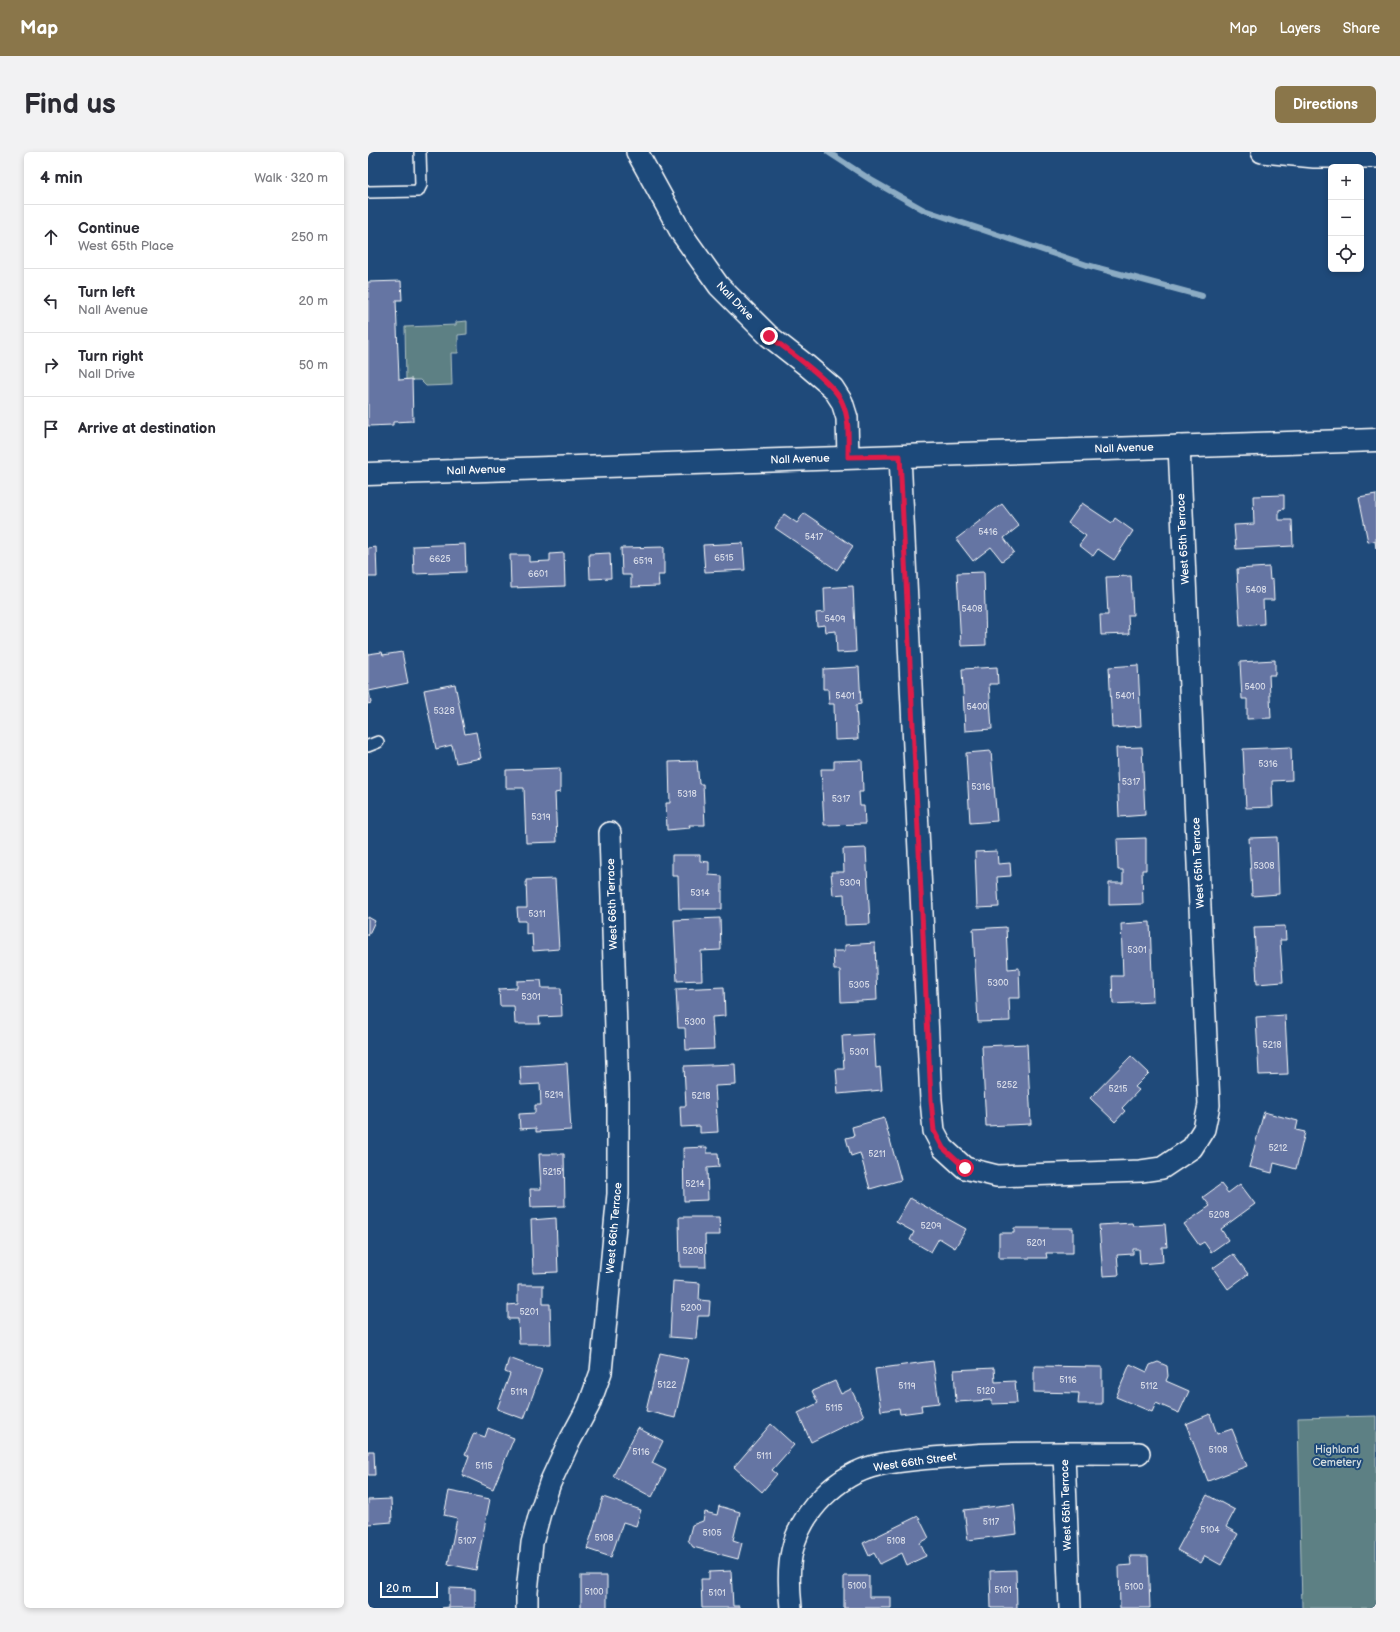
<!DOCTYPE html>
<html lang="en">
<head>
<meta charset="utf-8">
<style>
	:root { --surface:#fff; --page:#f2f2f3; --text:#2b2b33; --muted:#7c7c81; --line:#e1e1e2; --accent:#8a764a }
	body { margin:0; font-family:"Balsamiq Sans",sans-serif; background:var(--page); color:var(--text) }
	.controls { position:absolute; right:12px; top:12px; display:grid; overflow:hidden; border-radius:6px; box-shadow:0 2px 6px #0003 }
	.controls button { width:36px; height:36px; display:grid; place-items:center; padding:0; border:0; border-bottom:1px solid var(--line); background:var(--surface); color:var(--text); font:20px sans-serif }
	.scale { position:absolute; left:12px; bottom:10px; width:58px; box-sizing:border-box; padding-left:4px; border:2px solid #fff; border-top:0; font-size:11px; line-height:14px; white-space:nowrap; color:#fff; -webkit-text-stroke:3px #1f4a7a; paint-order:stroke }
	.stop { position:absolute; width:12px; height:12px; margin:-9px; border:3px solid #e11d48; border-radius:50%; background:#fff }
	.stop.end { background:#e11d48; border-color:#fff; box-shadow:0 1px 4px #0008 }
	.list { margin:0; padding:0; list-style:none }
	h2 { display:flex; justify-content:space-between; align-items:center; height:52px; margin:0; padding:0 16px; font-size:17px }
	h2 small { font-size:13px; font-weight:400; color:var(--muted) }
	.list li { display:grid; grid-template-columns:26px 1fr auto; gap:12px; align-items:center; box-sizing:border-box; height:64px; padding:0 16px; border-top:1px solid var(--line) }
	.list b { display:block; font-size:15px; white-space:nowrap }
	.list p { margin:0; font-size:13px; white-space:nowrap; color:var(--muted) }
	.list em { font-size:13px; font-style:normal; color:var(--muted) }
	.icon { flex:none; width:22px; height:22px; fill:none; stroke:currentColor; stroke-width:2; stroke-linecap:round; stroke-linejoin:round }
	.map { position:relative; flex:none; width:1008px; height:1456px; overflow:hidden; border-radius:6px }
	header { display:flex; align-items:center; gap:24px; box-sizing:border-box; height:56px; padding:0 20px; background:var(--accent); color:#fff }
	header strong { font-size:19px }
	nav { display:flex; gap:22px; margin-inline-start:auto; font-size:14px }
	.intro { display:flex; align-items:center; justify-content:space-between; box-sizing:border-box; height:96px; padding:0 24px }
	h1 { margin:0; font-size:28px }
	.button { padding:10px 18px; border-radius:6px; background:var(--accent); color:#fff; font-size:14px; font-weight:700 }
	main { display:flex; gap:24px; padding:0 24px }
	aside { flex:1; background:var(--surface); border-radius:6px; box-shadow:0 2px 6px #0003 }
	.map>svg:first-child { display:block }
	.green { fill:#5d8084; stroke:#aec0c2 }
	.lines { fill:none; stroke-linecap:round; stroke-linejoin:round }
	.stream { stroke:#8cacc4; stroke-width:6 }
	.building { fill:#6574a3; stroke:#fff }
	.service-casing { stroke:#fff; stroke-width:14 }
	.minor-casing { stroke:#fff; stroke-width:24 }
	.secondary-casing { stroke:#fff; stroke-width:25 }
	.service { stroke:#1f4a7a; stroke-width:11 }
	.minor { stroke:#1f4a7a; stroke-width:21 }
	.secondary { stroke:#1f4a7a; stroke-width:22 }
	.route { stroke:#e11d48; stroke-width:5 }
	.labels { text-anchor:middle; dominant-baseline:central; stroke-width:4; stroke-linejoin:round; paint-order:stroke }
	.number-label { font-size:9px; fill:#d8dce8 }
	.street-label { font-size:11px; fill:#fff; stroke:#1f4a7a }
	.park-label { font-size:11px; fill:#d6dfe0; stroke:#1f4a7a }
</style>
</head>
<body>
<header>
<strong>Map</strong>
<nav><a>Map</a><a>Layers</a><a>Share</a></nav>
</header>
<div class="intro"><h1>Find us</h1><a class="button">Directions</a></div>
<main>
<aside>
<h2>4 min<small>Walk · 320 m</small></h2>
<ul class="list">
<li><svg class="icon" aria-label="ahead" viewBox="0 0 24 24"><path d="M12 20V5M6 11l6-6 6 6"/></svg><div><b>Continue</b><p>West 65th Place</p></div><em>250 m</em></li>
<li><svg class="icon" aria-label="left" viewBox="0 0 24 24"><path d="M17 20v-9H6M10 6l-5 5 5 5"/></svg><div><b>Turn left</b><p>Nall Avenue</p></div><em>20 m</em></li>
<li><svg class="icon" aria-label="right" viewBox="0 0 24 24"><path d="M7 20v-9h11M14 6l5 5-5 5"/></svg><div><b>Turn right</b><p>Nall Drive</p></div><em>50 m</em></li>
<li><svg class="icon" aria-label="arrive" viewBox="0 0 24 24"><path d="M6 21V4h12l-3 4 3 4H6"/></svg><div><b>Arrive at destination</b></div></li>
</ul>
</aside>
<div class="map">
<svg width="1008" height="1456" viewBox="0 0 1008 1456">
	<rect width="100%" height="100%" fill="#1f4a7a"/>
	<filter id="ink" filterUnits="userSpaceOnUse"><feTurbulence type="fractalNoise" baseFrequency=".025" numOctaves="2"/><feDisplacementMap in="SourceGraphic" scale="8" xChannelSelector="R" yChannelSelector="G"/><feConvolveMatrix kernelMatrix="1 2 1 2 8 2 1 2 1" color-interpolation-filters="sRGB"/></filter>
	<g filter="url(#ink)">
		<g class="green">
			<path d="M 99,169 L 99,182 L 90,183 L 90,201 L 83,201 L 84,233 L 58,234 L 52,228 L 38,228 L 37,175 L 88,173 L 88,170 Z"/>
			<path d="M 1008,1264 L 1008,1456 L 934,1456 L 930,1266 Z"/>
		</g>
		<g class="lines">
			<path class="stream" d="M 460,0 L 503,28 L 556,58 L 719,113 L 834,144"/>
		</g>
		<g class="building">
			<path d="M 33,129 L 34,148 L 28,148 L 31,228 L 44,227 L 45,269 L 25,270 L 25,273 L 0,274 L 0,130 Z"/>
			<path d="M 1008,342 L 1008,396 L 1007,389 L 1000,390 L 991,345 Z"/>
			<path d="M 916,343 L 916,357 L 911,358 L 911,368 L 924,368 L 925,394 L 868,397 L 866,373 L 886,372 L 885,344 Z"/>
			<path d="M 714,351 L 744,371 L 747,366 L 765,379 L 746,408 L 730,397 L 725,404 L 711,393 L 718,384 L 700,371 Z"/>
			<path d="M 634,352 L 651,374 L 636,386 L 646,400 L 634,409 L 623,395 L 605,409 L 588,387 Z"/>
			<path d="M 436,361 L 485,394 L 469,418 L 407,376 L 416,362 L 429,371 Z"/>
			<path d="M 375,391 L 377,418 L 337,420 L 335,393 Z"/>
			<path d="M 97,392 L 98,420 L 46,422 L 45,394 Z"/>
			<path d="M 8,395 L 9,425 L 0,425 L 0,396 Z"/>
			<path d="M 296,395 L 296,423 L 290,423 L 291,434 L 263,435 L 263,423 L 254,423 L 253,396 Z"/>
			<path d="M 196,401 L 197,434 L 143,436 L 142,403 L 161,403 L 161,410 L 182,409 L 182,402 Z"/>
			<path d="M 242,401 L 243,426 L 222,427 L 221,402 Z"/>
			<path d="M 901,415 L 902,428 L 905,427 L 906,448 L 895,448 L 896,472 L 872,474 L 869,417 Z"/>
			<path d="M 616,420 L 618,493 L 593,494 L 589,421 Z"/>
			<path d="M 763,424 L 765,463 L 760,463 L 761,482 L 733,483 L 732,463 L 740,463 L 738,425 Z"/>
			<path d="M 485,434 L 488,500 L 469,501 L 468,479 L 458,480 L 457,473 L 449,474 L 448,461 L 457,460 L 456,436 Z"/>
			<path d="M 14,500 L 15,503 L 34,500 L 40,531 L 1,539 L 3,551 L 0,552 L 0,502 Z"/>
			<path d="M 907,508 L 907,523 L 901,523 L 903,566 L 879,567 L 879,547 L 874,547 L 872,510 Z"/>
			<path d="M 770,513 L 773,574 L 744,576 L 741,515 Z"/>
			<path d="M 491,515 L 493,552 L 488,553 L 490,587 L 467,588 L 466,552 L 461,552 L 460,537 L 455,537 L 455,517 Z"/>
			<path d="M 629,515 L 630,532 L 621,532 L 624,577 L 597,579 L 594,517 Z"/>
			<path d="M 87,532 L 97,582 L 108,580 L 113,606 L 88,611 L 84,593 L 68,597 L 56,538 Z"/>
			<path d="M 774,595 L 777,663 L 751,665 L 748,596 Z"/>
			<path d="M 923,595 L 924,628 L 904,629 L 905,655 L 878,656 L 875,597 Z"/>
			<path d="M 623,599 L 629,669 L 602,671 L 598,601 Z"/>
			<path d="M 494,608 L 495,640 L 491,640 L 492,654 L 496,654 L 497,672 L 456,673 L 453,617 L 466,617 L 466,609 Z"/>
			<path d="M 329,609 L 331,632 L 335,632 L 337,673 L 321,673 L 322,676 L 299,678 L 298,651 L 302,651 L 301,610 Z"/>
			<path d="M 192,616 L 192,640 L 187,641 L 189,690 L 158,691 L 156,636 L 138,636 L 138,618 Z"/>
			<path d="M 909,685 L 911,742 L 884,744 L 881,686 Z"/>
			<path d="M 778,686 L 778,718 L 774,718 L 775,752 L 741,753 L 741,731 L 755,731 L 755,718 L 750,718 L 749,687 Z"/>
			<path d="M 498,696 L 502,772 L 477,773 L 476,742 L 465,743 L 463,720 L 476,720 L 475,697 Z"/>
			<path d="M 629,699 L 630,712 L 642,711 L 643,724 L 629,725 L 631,755 L 609,756 L 607,700 Z"/>
			<path d="M 304,703 L 332,703 L 332,709 L 341,710 L 341,723 L 354,724 L 354,757 L 311,757 L 310,724 L 304,724 Z"/>
			<path d="M 187,727 L 191,797 L 165,799 L 164,781 L 158,782 L 158,769 L 150,769 L 149,756 L 159,756 L 158,728 Z"/>
			<path d="M 0,765 L 7,769 L 0,784 Z"/>
			<path d="M 352,766 L 353,798 L 333,799 L 334,828 L 309,829 L 306,768 Z"/>
			<path d="M 782,770 L 785,850 L 745,852 L 744,824 L 755,824 L 753,772 Z"/>
			<path d="M 917,774 L 918,788 L 912,788 L 915,830 L 889,832 L 886,775 Z"/>
			<path d="M 638,775 L 640,817 L 651,816 L 652,846 L 641,846 L 642,869 L 610,870 L 605,777 Z"/>
			<path d="M 507,791 L 509,848 L 473,850 L 472,818 L 466,818 L 465,799 L 477,799 L 477,793 Z"/>
			<path d="M 173,828 L 174,836 L 193,836 L 194,864 L 171,865 L 172,872 L 147,872 L 146,854 L 132,854 L 131,837 L 149,836 L 149,829 Z"/>
			<path d="M 356,835 L 357,864 L 344,865 L 346,897 L 318,898 L 317,876 L 310,876 L 308,837 Z"/>
			<path d="M 917,863 L 920,922 L 891,923 L 888,865 Z"/>
			<path d="M 506,882 L 508,916 L 512,915 L 514,938 L 470,942 L 468,917 L 476,917 L 474,884 Z"/>
			<path d="M 659,892 L 663,972 L 618,974 L 614,894 Z"/>
			<path d="M 763,904 L 781,921 L 767,935 L 771,938 L 754,956 L 757,959 L 747,970 L 722,946 Z"/>
			<path d="M 199,911 L 203,978 L 168,980 L 168,976 L 152,977 L 151,962 L 167,961 L 167,953 L 173,953 L 172,932 L 153,933 L 152,914 Z"/>
			<path d="M 367,912 L 368,933 L 347,934 L 350,980 L 332,981 L 332,974 L 313,975 L 312,954 L 318,954 L 316,914 Z"/>
			<path d="M 896,960 L 930,969 L 928,978 L 937,980 L 928,1017 L 906,1011 L 904,1021 L 881,1015 Z"/>
			<path d="M 516,966 L 533,1028 L 502,1037 L 492,1001 L 483,1004 L 478,986 L 486,984 L 484,975 Z"/>
			<path d="M 339,995 L 339,1001 L 350,1001 L 351,1015 L 339,1016 L 340,1048 L 316,1049 L 315,996 Z"/>
			<path d="M 171,1002 L 196,1002 L 197,1054 L 163,1055 L 162,1037 L 173,1037 Z"/>
			<path d="M 853,1032 L 860,1041 L 872,1032 L 887,1052 L 853,1077 L 860,1088 L 843,1100 L 836,1090 L 831,1093 L 816,1072 L 842,1054 L 835,1045 Z"/>
			<path d="M 542,1046 L 598,1077 L 587,1096 L 571,1086 L 563,1100 L 542,1088 L 546,1080 L 528,1070 Z"/>
			<path d="M 311,1065 L 351,1065 L 352,1083 L 337,1083 L 338,1115 L 312,1115 Z"/>
			<path d="M 188,1066 L 190,1120 L 165,1121 L 163,1068 Z"/>
			<path d="M 764,1071 L 765,1074 L 797,1072 L 799,1095 L 794,1095 L 795,1110 L 772,1112 L 771,1097 L 765,1097 L 765,1102 L 749,1103 L 751,1123 L 735,1124 L 731,1073 Z"/>
			<path d="M 646,1076 L 705,1076 L 705,1101 L 678,1101 L 679,1106 L 631,1106 L 631,1081 L 646,1081 Z"/>
			<path d="M 865,1102 L 880,1122 L 860,1137 L 845,1116 Z"/>
			<path d="M 305,1129 L 332,1131 L 331,1148 L 342,1149 L 341,1164 L 330,1164 L 328,1187 L 302,1185 Z"/>
			<path d="M 150,1133 L 175,1133 L 175,1152 L 182,1152 L 183,1192 L 151,1192 L 150,1167 L 140,1167 L 140,1153 L 150,1152 Z"/>
			<path d="M 292,1201 L 320,1207 L 307,1266 L 278,1259 Z"/>
			<path d="M 141,1206 L 174,1218 L 156,1267 L 129,1257 L 142,1222 L 137,1220 Z"/>
			<path d="M 565,1209 L 571,1251 L 553,1253 L 554,1259 L 532,1262 L 531,1256 L 513,1259 L 507,1217 Z"/>
			<path d="M 790,1210 L 799,1214 L 800,1224 L 798,1229 L 821,1239 L 811,1261 L 788,1251 L 784,1260 L 748,1245 L 762,1212 L 779,1220 L 782,1213 Z"/>
			<path d="M 666,1214 L 734,1215 L 734,1252 L 710,1252 L 711,1241 L 666,1240 Z"/>
			<path d="M 626,1216 L 627,1230 L 647,1229 L 649,1251 L 624,1252 L 624,1248 L 588,1250 L 586,1218 Z"/>
			<path d="M 467,1229 L 473,1242 L 483,1237 L 496,1264 L 443,1290 L 430,1261 L 450,1251 L 444,1239 Z"/>
			<path d="M 842,1262 L 849,1282 L 864,1277 L 879,1314 L 840,1329 L 818,1272 Z"/>
			<path d="M 403,1272 L 426,1293 L 404,1318 L 409,1322 L 394,1340 L 366,1315 Z"/>
			<path d="M 120,1276 L 146,1286 L 125,1337 L 94,1323 L 101,1304 L 97,1302 L 106,1281 L 117,1285 Z"/>
			<path d="M 270,1276 L 295,1289 L 284,1311 L 298,1318 L 284,1345 L 245,1324 Z"/>
			<path d="M 0,1299 L 6,1299 L 7,1323 L 0,1323 Z"/>
			<path d="M 81,1339 L 122,1347 L 108,1418 L 80,1412 L 89,1366 L 76,1363 Z"/>
			<path d="M 839,1343 L 867,1358 L 858,1375 L 870,1382 L 853,1413 L 837,1404 L 833,1411 L 809,1398 Z"/>
			<path d="M 235,1345 L 273,1358 L 268,1374 L 255,1370 L 243,1405 L 219,1397 Z"/>
			<path d="M 23,1347 L 24,1370 L 0,1372 L 0,1348 Z"/>
			<path d="M 646,1352 L 649,1382 L 600,1388 L 596,1358 Z"/>
			<path d="M 351,1354 L 372,1360 L 365,1388 L 374,1391 L 370,1407 L 325,1395 L 320,1388 L 324,1373 L 335,1369 L 337,1360 L 349,1363 Z"/>
			<path d="M 550,1364 L 561,1386 L 552,1391 L 558,1404 L 539,1413 L 534,1401 L 512,1412 L 506,1401 L 501,1404 L 495,1391 Z"/>
			<path d="M 762,1404 L 780,1404 L 782,1456 L 752,1456 L 751,1414 L 763,1413 Z"/>
			<path d="M 648,1418 L 649,1456 L 623,1456 L 622,1419 Z"/>
			<path d="M 363,1419 L 365,1454 L 371,1454 L 371,1456 L 334,1456 L 333,1427 L 341,1427 L 341,1420 Z"/>
			<rect x="213" y="1424" width="26" height="32"/>
			<path d="M 476,1424 L 501,1424 L 501,1445 L 523,1445 L 523,1456 L 476,1456 Z"/>
			<path d="M 81,1436 L 107,1437 L 107,1456 L 74,1456 L 81,1455 Z"/>
		</g>
		<g class="lines">
			<g class="service-casing">
				<g id="service">
					<path d="M 0,40 L 50,39 L 53,33 L 52,0"/>
					<path d="M 0,594 L 10,590"/>
				</g>
			</g>
			<g class="minor-casing">
				<g id="minor">
					<path d="M 269,0 L 314,82 L 351,134 L 401,184 L 438,213 L 465,236 L 474,250 L 479,266 L 480,305"/>
					<path d="M 894,0 L 946,5 L 1008,5"/>
					<path d="M 532,304 L 563,948 L 566,979 L 575,996 L 597,1016 L 629,1024 L 773,1019 L 794,1016 L 824,996 L 836,977 L 841,953 L 811,294"/>
					<path d="M 696,1302 L 702,1456"/>
					<path d="M 159,1456 L 159,1440 L 164,1391 L 172,1361 L 182,1331 L 199,1294 L 221,1253 L 233,1220 L 250,1042 L 250,942 L 242,681"/>
					<path d="M 423,1456 C 421,1437 420,1417 424,1399 C 433,1359 470,1322 510,1313 C 537,1307 565,1306 592,1304 C 651,1299 711,1302 771,1301"/>
				</g>
			</g>
			<g class="secondary-casing">
				<path id="secondary" d="M 0,322 L 1008,288"/>
			</g>
			<use href="#service" class="service"/>
			<use href="#minor" class="minor"/>
			<use href="#secondary" class="secondary"/>
		</g>
	</g>
	<g class="lines" filter="url(#ink)">
		<path class="route" d="M 401,184 C 419,198 466,231 474,250 C 482,267 480,287 480,305 L 532,304 L 563,948 L 566,979 L 575,996 L 597,1016"/>
	</g>
	<g class="labels">
		<g class="number-label">
			<text x="620" y="380">5416</text>
			<text x="446" y="385">5417</text>
			<text x="356" y="406">6515</text>
			<text x="72" y="407">6625</text>
			<text x="275" y="409">6519</text>
			<text x="170" y="422">6601</text>
			<text x="888" y="438">5408</text>
			<text x="604" y="457">5408</text>
			<text x="467" y="467">5409</text>
			<text x="887" y="535">5400</text>
			<text x="477" y="544">5401</text>
			<text x="757" y="544">5401</text>
			<text x="609" y="555">5400</text>
			<text x="76" y="559">5328</text>
			<text x="900" y="612">5316</text>
			<text x="763" y="630">5317</text>
			<text x="613" y="635">5316</text>
			<text x="319" y="642">5318</text>
			<text x="473" y="647">5317</text>
			<text x="173" y="665">5319</text>
			<text x="896" y="714">5308</text>
			<text x="482" y="731">5309</text>
			<text x="332" y="741">5314</text>
			<text x="169" y="762">5311</text>
			<text x="769" y="798">5301</text>
			<text x="630" y="831">5300</text>
			<text x="491" y="833">5305</text>
			<text x="163" y="845">5301</text>
			<text x="327" y="870">5300</text>
			<text x="904" y="893">5218</text>
			<text x="491" y="900">5301</text>
			<text x="639" y="933">5252</text>
			<text x="750" y="937">5215</text>
			<text x="186" y="943">5219</text>
			<text x="333" y="944">5218</text>
			<text x="910" y="996">5212</text>
			<text x="509" y="1002">5211</text>
			<text x="184" y="1020">5215</text>
			<text x="327" y="1032">5214</text>
			<text x="851" y="1063">5208</text>
			<text x="563" y="1074">5209</text>
			<text x="668" y="1091">5201</text>
			<text x="325" y="1099">5208</text>
			<text x="323" y="1156">5200</text>
			<text x="161" y="1160">5201</text>
			<text x="700" y="1228">5116</text>
			<text x="299" y="1233">5122</text>
			<text x="539" y="1234">5119</text>
			<text x="781" y="1234">5112</text>
			<text x="618" y="1239">5120</text>
			<text x="151" y="1240">5119</text>
			<text x="466" y="1256">5115</text>
			<text x="850" y="1298">5108</text>
			<text x="273" y="1300">5116</text>
			<text x="396" y="1304">5111</text>
			<text x="116" y="1314">5115</text>
			<text x="623" y="1370">5117</text>
			<text x="842" y="1378">5104</text>
			<text x="344" y="1381">5105</text>
			<text x="236" y="1386">5108</text>
			<text x="99" y="1389">5107</text>
			<text x="528" y="1389">5108</text>
			<text x="489" y="1434">5100</text>
			<text x="766" y="1435">5100</text>
			<text x="635" y="1438">5101</text>
			<text x="226" y="1440">5100</text>
			<text x="349" y="1441">5101</text>
		</g>
		<g class="street-label">
			<text transform="translate(367 149) rotate(46)">Nall Drive</text>
			<text transform="translate(756 296) rotate(-2)">Nall Avenue</text>
			<text transform="translate(432 307) rotate(-2)">Nall Avenue</text>
			<text transform="translate(108 318) rotate(-2)">Nall Avenue</text>
			<text transform="translate(815 387) rotate(-93)">West 65th Terrace</text>
			<text transform="translate(830 711) rotate(-93)">West 65th Terrace</text>
			<text transform="translate(244 752) rotate(-92)">West 66th Terrace</text>
			<text transform="translate(246 1076) rotate(-85)">West 66th Terrace</text>
			<text transform="translate(547 1310) rotate(-8)">West 66th Street</text>
			<text transform="translate(698 1353) rotate(-92)">West 65th Terrace</text>
		</g>
		<g class="park-label">
			<text x="969" y="1297">Highland<tspan x="969" dy="13">Cemetery</tspan></text>
		</g>
	</g>
</svg>
<div class="controls">
<button>+</button>
<button>−</button>
<button><svg class="icon" aria-label="locate" viewBox="0 0 24 24"><circle cx="12" cy="12" r="6"/><path d="M12 2v4M12 18v4M2 12h4M18 12h4"/></svg></button>
</div>
<div class="scale">20 m</div>
<div class="stop" style="left:597px;top:1016px"></div>
<div class="stop end" style="left:401px;top:184px"></div>
</div>
</main>
</body>
</html>
